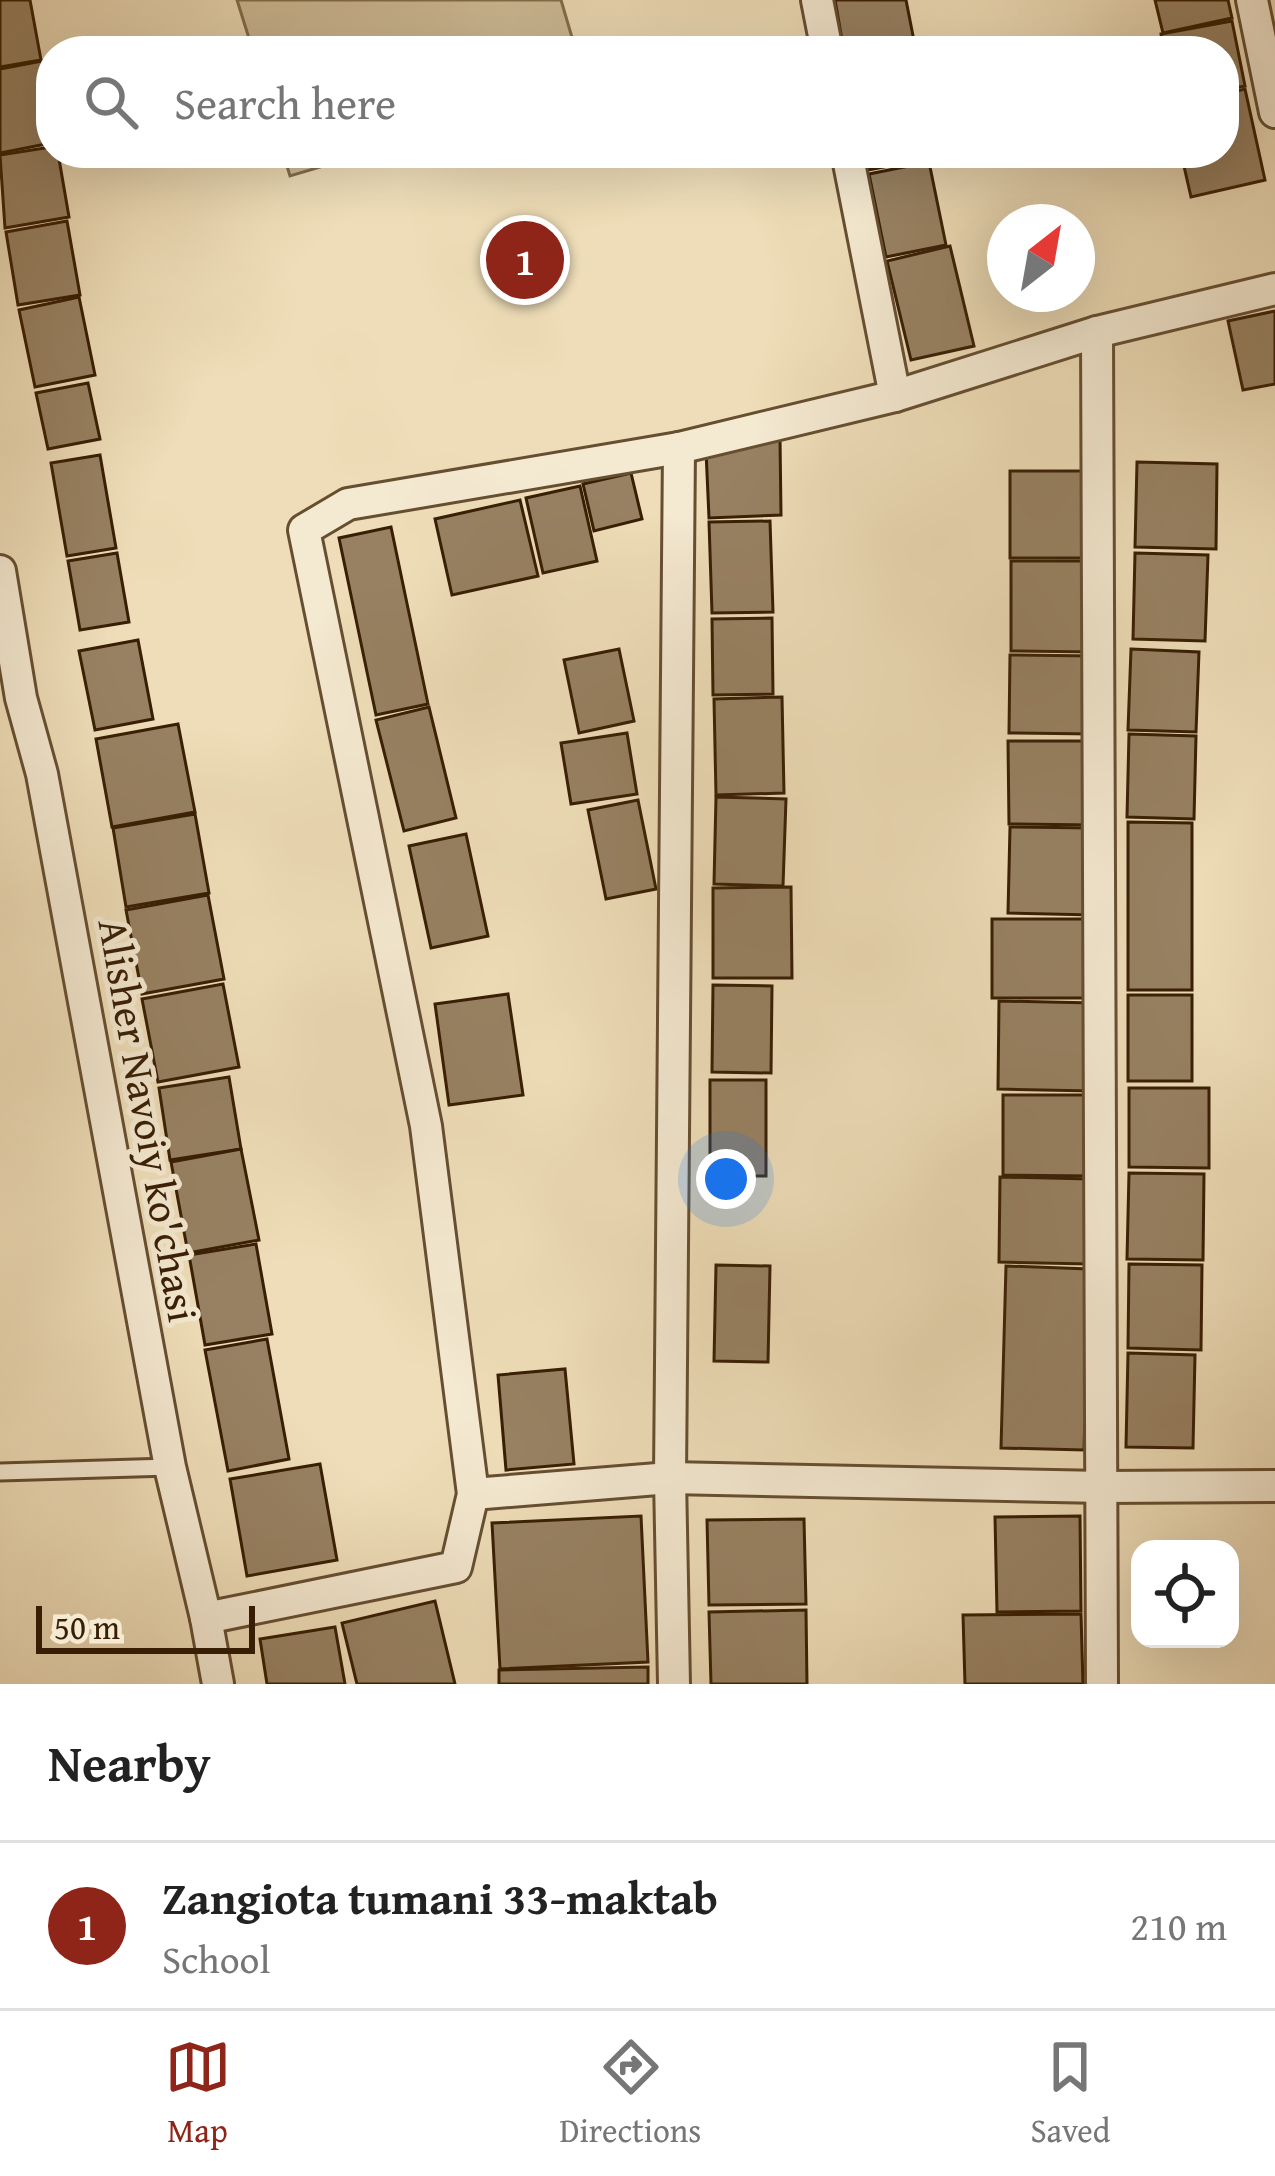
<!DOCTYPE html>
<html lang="en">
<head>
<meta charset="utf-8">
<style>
	:root { --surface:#fff; --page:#f6f6f6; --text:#222; --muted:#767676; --line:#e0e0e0; --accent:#8f2418 }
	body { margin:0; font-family:"Gentium Book Plus",serif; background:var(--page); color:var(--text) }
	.controls { position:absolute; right:36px; bottom:36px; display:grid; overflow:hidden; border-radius:24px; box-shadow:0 12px 48px #0002 }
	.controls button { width:108px; height:108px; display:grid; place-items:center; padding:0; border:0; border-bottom:3px solid var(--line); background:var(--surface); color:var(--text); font:60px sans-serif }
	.compass { position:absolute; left:987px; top:204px; width:108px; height:108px; border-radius:50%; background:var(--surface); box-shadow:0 12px 48px #0002; rotate:31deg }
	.scale { position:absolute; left:36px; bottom:30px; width:219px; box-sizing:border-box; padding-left:12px; border:6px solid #381e04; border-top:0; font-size:33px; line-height:42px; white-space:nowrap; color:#381e04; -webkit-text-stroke:9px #f4e9d1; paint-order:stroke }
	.you { position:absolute; left:726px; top:1179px; width:42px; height:42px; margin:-30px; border:9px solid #fff; border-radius:50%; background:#1a73e8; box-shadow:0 0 0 18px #1a73e833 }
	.badge { display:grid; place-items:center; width:78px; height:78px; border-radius:50%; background:var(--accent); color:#fff; font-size:39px; font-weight:700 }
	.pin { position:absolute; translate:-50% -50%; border:6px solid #fff; box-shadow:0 3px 12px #0006 }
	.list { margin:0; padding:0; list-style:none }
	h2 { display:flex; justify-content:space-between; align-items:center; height:156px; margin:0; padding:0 48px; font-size:51px }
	h2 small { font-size:39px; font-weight:400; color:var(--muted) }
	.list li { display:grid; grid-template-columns:78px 1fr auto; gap:36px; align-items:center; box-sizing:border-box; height:168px; padding:0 48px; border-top:3px solid var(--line) }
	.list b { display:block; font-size:45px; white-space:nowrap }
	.list p { margin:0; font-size:39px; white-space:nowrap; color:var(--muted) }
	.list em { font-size:39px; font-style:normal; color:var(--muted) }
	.icon { flex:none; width:66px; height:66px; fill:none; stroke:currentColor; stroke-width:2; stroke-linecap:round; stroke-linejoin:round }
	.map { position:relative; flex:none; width:1275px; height:1684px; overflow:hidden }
	.search { position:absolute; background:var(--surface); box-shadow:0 12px 48px #0002; left:36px; right:36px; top:36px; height:132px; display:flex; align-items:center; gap:30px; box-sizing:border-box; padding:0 42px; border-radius:48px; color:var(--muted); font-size:45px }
	.sheet { height:324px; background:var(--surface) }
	nav { display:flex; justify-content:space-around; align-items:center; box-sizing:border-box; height:168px; border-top:3px solid var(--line); background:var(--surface); font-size:33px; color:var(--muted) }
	nav a { display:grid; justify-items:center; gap:6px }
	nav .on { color:var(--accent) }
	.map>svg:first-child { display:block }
	.green { fill:#cfbd99; stroke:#846e4e; stroke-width:3 }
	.building { fill:#978162; stroke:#381e04; stroke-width:3 }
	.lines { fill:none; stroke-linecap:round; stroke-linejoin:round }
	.service-casing { stroke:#664e31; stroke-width:21 }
	.minor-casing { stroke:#664e31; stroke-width:36 }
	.service { stroke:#f4e9d1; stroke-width:15 }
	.minor { stroke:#f4e9d1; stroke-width:30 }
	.labels { text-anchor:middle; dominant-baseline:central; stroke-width:10; stroke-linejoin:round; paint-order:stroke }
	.street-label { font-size:42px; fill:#381e04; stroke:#f4e9d1 }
</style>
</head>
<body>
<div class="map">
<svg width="1275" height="1684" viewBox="0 0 1275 1684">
	<rect width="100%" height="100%" fill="#eeddb8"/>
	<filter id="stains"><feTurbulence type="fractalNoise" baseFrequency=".00167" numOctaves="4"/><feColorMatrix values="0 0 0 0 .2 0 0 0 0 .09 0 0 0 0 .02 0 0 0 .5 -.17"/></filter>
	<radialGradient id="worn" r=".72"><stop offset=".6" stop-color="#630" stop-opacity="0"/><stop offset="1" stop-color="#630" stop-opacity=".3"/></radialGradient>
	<g class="green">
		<path d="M 237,0 L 561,0 L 576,51 L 253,51 Z"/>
		<path d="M 283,153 L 367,153 L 290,176 Z"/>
	</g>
	<g class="building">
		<path d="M 0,0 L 30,0 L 41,60 L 0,67 Z"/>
		<path d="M 835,0 L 906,0 L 916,51 L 844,51 Z"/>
		<path d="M 1155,0 L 1228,0 L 1232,18 L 1163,33 Z"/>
		<path d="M 1232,21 L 1245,86 L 1224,90 L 1224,51 L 1164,51 L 1161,34 Z"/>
		<path d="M 42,61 L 51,109 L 51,143 L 0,153 L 0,69 Z"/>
		<path d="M 1245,89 L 1265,180 L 1191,197 L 1181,153 L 1224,153 L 1224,94 Z"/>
		<path d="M 51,147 L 51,153 L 58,153 L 69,217 L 5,228 L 0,155 Z"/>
		<path d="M 865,153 L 930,153 L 931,158 L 868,170 Z"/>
		<path d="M 929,162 L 946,245 L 886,257 L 869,174 Z"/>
		<path d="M 67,221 L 80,295 L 18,305 L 6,232 Z"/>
		<path d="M 950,246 L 974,346 L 911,360 L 887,261 Z"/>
		<path d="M 79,297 L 95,375 L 35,387 L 19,310 Z"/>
		<path d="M 1275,311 L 1275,384 L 1243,390 L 1228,321 Z"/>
		<path d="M 88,383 L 100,439 L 48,449 L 36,393 Z"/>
		<path d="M 780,438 L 781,515 L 709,518 L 706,451 Z"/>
		<path d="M 100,455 L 116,548 L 67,556 L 51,463 Z"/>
		<path d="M 1137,462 L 1217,464 L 1216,549 L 1135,547 Z"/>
		<rect x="1010" y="471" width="83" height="87"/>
		<path d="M 631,473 L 642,519 L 594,531 L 583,484 Z"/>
		<path d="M 580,486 L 597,561 L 543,573 L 526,498 Z"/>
		<path d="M 520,500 L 538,576 L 452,595 L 435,519 Z"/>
		<path d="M 770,521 L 773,612 L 712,613 L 709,522 Z"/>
		<path d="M 391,527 L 428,704 L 376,715 L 339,538 Z"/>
		<path d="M 117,553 L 129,622 L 80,630 L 68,561 Z"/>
		<path d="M 1135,553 L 1208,555 L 1205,641 L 1133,639 Z"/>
		<path d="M 1011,561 L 1094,561 L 1094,652 L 1011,651 Z"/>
		<path d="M 772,618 L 773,694 L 713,695 L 712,619 Z"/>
		<path d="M 138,640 L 153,719 L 95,730 L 79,651 Z"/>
		<path d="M 619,649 L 634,721 L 579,733 L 564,660 Z"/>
		<path d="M 1131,649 L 1199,652 L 1196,732 L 1128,730 Z"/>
		<path d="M 1010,655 L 1094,656 L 1093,734 L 1009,733 Z"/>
		<path d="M 782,697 L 784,793 L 716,795 L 714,699 Z"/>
		<path d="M 429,707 L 456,818 L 404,831 L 376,720 Z"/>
		<path d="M 178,724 L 195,812 L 112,827 L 96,739 Z"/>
		<path d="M 627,733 L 637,794 L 571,804 L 561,743 Z"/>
		<path d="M 1129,734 L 1196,736 L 1194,819 L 1127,817 Z"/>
		<path d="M 1008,741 L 1093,741 L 1093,825 L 1009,824 Z"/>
		<path d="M 716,797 L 786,799 L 783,886 L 714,884 Z"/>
		<path d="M 638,800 L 656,889 L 606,899 L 588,810 Z"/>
		<path d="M 195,814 L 209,893 L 126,907 L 113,828 Z"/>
		<path d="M 1128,822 L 1192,823 L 1192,990 L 1128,990 Z"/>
		<path d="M 1010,827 L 1094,828 L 1093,915 L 1008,913 Z"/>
		<path d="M 466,834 L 488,936 L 431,948 L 409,846 Z"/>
		<path d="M 791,887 L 792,978 L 713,978 L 713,888 Z"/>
		<path d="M 208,895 L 224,979 L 142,994 L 126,910 Z"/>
		<rect x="992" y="919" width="100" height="79"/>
		<path d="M 223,984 L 239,1067 L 158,1082 L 142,999 Z"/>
		<path d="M 713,985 L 772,986 L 771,1073 L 712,1072 Z"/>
		<path d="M 508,994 L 523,1095 L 449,1105 L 435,1004 Z"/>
		<rect x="1128" y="995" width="64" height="86"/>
		<path d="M 999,1001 L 1093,1003 L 1092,1091 L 998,1089 Z"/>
		<path d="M 229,1077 L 241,1149 L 170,1160 L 159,1088 Z"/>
		<rect x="710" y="1080" width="56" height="96"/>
		<path d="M 1129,1088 L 1209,1088 L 1209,1168 L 1129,1167 Z"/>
		<path d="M 1003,1095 L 1092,1095 L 1092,1176 L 1003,1175 Z"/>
		<path d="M 241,1149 L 259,1240 L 188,1253 L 171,1162 Z"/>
		<path d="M 1129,1173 L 1204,1174 L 1203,1260 L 1127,1259 Z"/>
		<path d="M 1000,1177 L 1091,1179 L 1089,1264 L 999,1262 Z"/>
		<path d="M 256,1244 L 272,1334 L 205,1345 L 189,1255 Z"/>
		<path d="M 1129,1264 L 1202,1265 L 1201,1350 L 1128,1348 Z"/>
		<path d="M 716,1265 L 770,1266 L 768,1362 L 714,1361 Z"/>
		<path d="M 1006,1266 L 1089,1269 L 1084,1450 L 1001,1448 Z"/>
		<path d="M 267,1339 L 289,1459 L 228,1471 L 205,1350 Z"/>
		<path d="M 1128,1353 L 1195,1355 L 1193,1448 L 1126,1447 Z"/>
		<path d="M 565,1369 L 574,1464 L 506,1470 L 498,1375 Z"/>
		<path d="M 320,1464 L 337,1560 L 247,1576 L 230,1479 Z"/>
		<path d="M 641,1516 L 648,1662 L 500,1669 L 492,1523 Z"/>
		<path d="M 1080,1516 L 1081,1611 L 997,1612 L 995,1517 Z"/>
		<path d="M 804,1519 L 806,1604 L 709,1605 L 707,1520 Z"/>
		<path d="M 435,1601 L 455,1684 L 357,1684 L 342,1623 Z"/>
		<path d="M 806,1610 L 807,1684 L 711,1684 L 709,1612 Z"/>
		<path d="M 1081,1614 L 1083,1684 L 965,1684 L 963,1615 Z"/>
		<path d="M 335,1627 L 345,1684 L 267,1684 L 260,1639 Z"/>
		<path d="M 648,1667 L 648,1684 L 499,1684 L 499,1670 Z"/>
	</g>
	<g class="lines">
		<g class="service-casing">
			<path id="service" d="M 0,1472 L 170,1467"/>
		</g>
		<g class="minor-casing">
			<g id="minor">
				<path d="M 817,0 L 827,51"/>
				<path d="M 1252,0 L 1275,112"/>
				<path d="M 847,153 L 895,396"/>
				<path d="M 1097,332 L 1102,1684"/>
				<path d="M 0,571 L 21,698 L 42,774 L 170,1467 L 206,1618 L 218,1684"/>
				<path d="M 473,1494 L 670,1478 L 1103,1487 L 1275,1486"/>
				<path d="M 206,1618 L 456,1567 L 473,1494 L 426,1126 L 304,530 L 348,504 L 679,448 L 895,396 L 1097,332 L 1275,289"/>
				<path d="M 674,1684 L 670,1478 L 679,448"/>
			</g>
		</g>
		<use href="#service" class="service"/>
		<use href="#minor" class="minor"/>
	</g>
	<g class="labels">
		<g class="street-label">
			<text transform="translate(149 1120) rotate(80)">Alisher Navoiy ko'chasi</text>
		</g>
	</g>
	<rect width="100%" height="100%" filter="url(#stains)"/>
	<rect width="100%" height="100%" fill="url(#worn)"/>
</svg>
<div class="controls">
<button><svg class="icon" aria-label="locate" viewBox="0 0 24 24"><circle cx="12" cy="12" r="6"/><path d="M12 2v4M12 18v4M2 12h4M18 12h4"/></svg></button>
</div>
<svg class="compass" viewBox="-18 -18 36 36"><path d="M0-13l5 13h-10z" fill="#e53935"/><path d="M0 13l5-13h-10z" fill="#767676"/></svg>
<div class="scale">50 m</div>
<div class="you"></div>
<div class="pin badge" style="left:525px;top:260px">1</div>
<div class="search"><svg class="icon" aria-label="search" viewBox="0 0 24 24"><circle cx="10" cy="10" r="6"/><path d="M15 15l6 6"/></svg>Search here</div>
</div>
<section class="sheet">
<h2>Nearby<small></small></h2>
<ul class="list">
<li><span class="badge">1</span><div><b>Zangiota tumani 33-maktab</b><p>School</p></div><em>210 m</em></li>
</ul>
</section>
<nav>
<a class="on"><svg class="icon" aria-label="map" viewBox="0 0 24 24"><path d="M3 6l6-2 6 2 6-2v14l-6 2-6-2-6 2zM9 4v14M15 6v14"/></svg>Map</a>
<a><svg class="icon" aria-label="directions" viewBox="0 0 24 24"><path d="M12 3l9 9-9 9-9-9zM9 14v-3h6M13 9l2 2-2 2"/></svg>Directions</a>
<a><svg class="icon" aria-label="saved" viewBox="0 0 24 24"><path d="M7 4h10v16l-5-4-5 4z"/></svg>Saved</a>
</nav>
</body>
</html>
